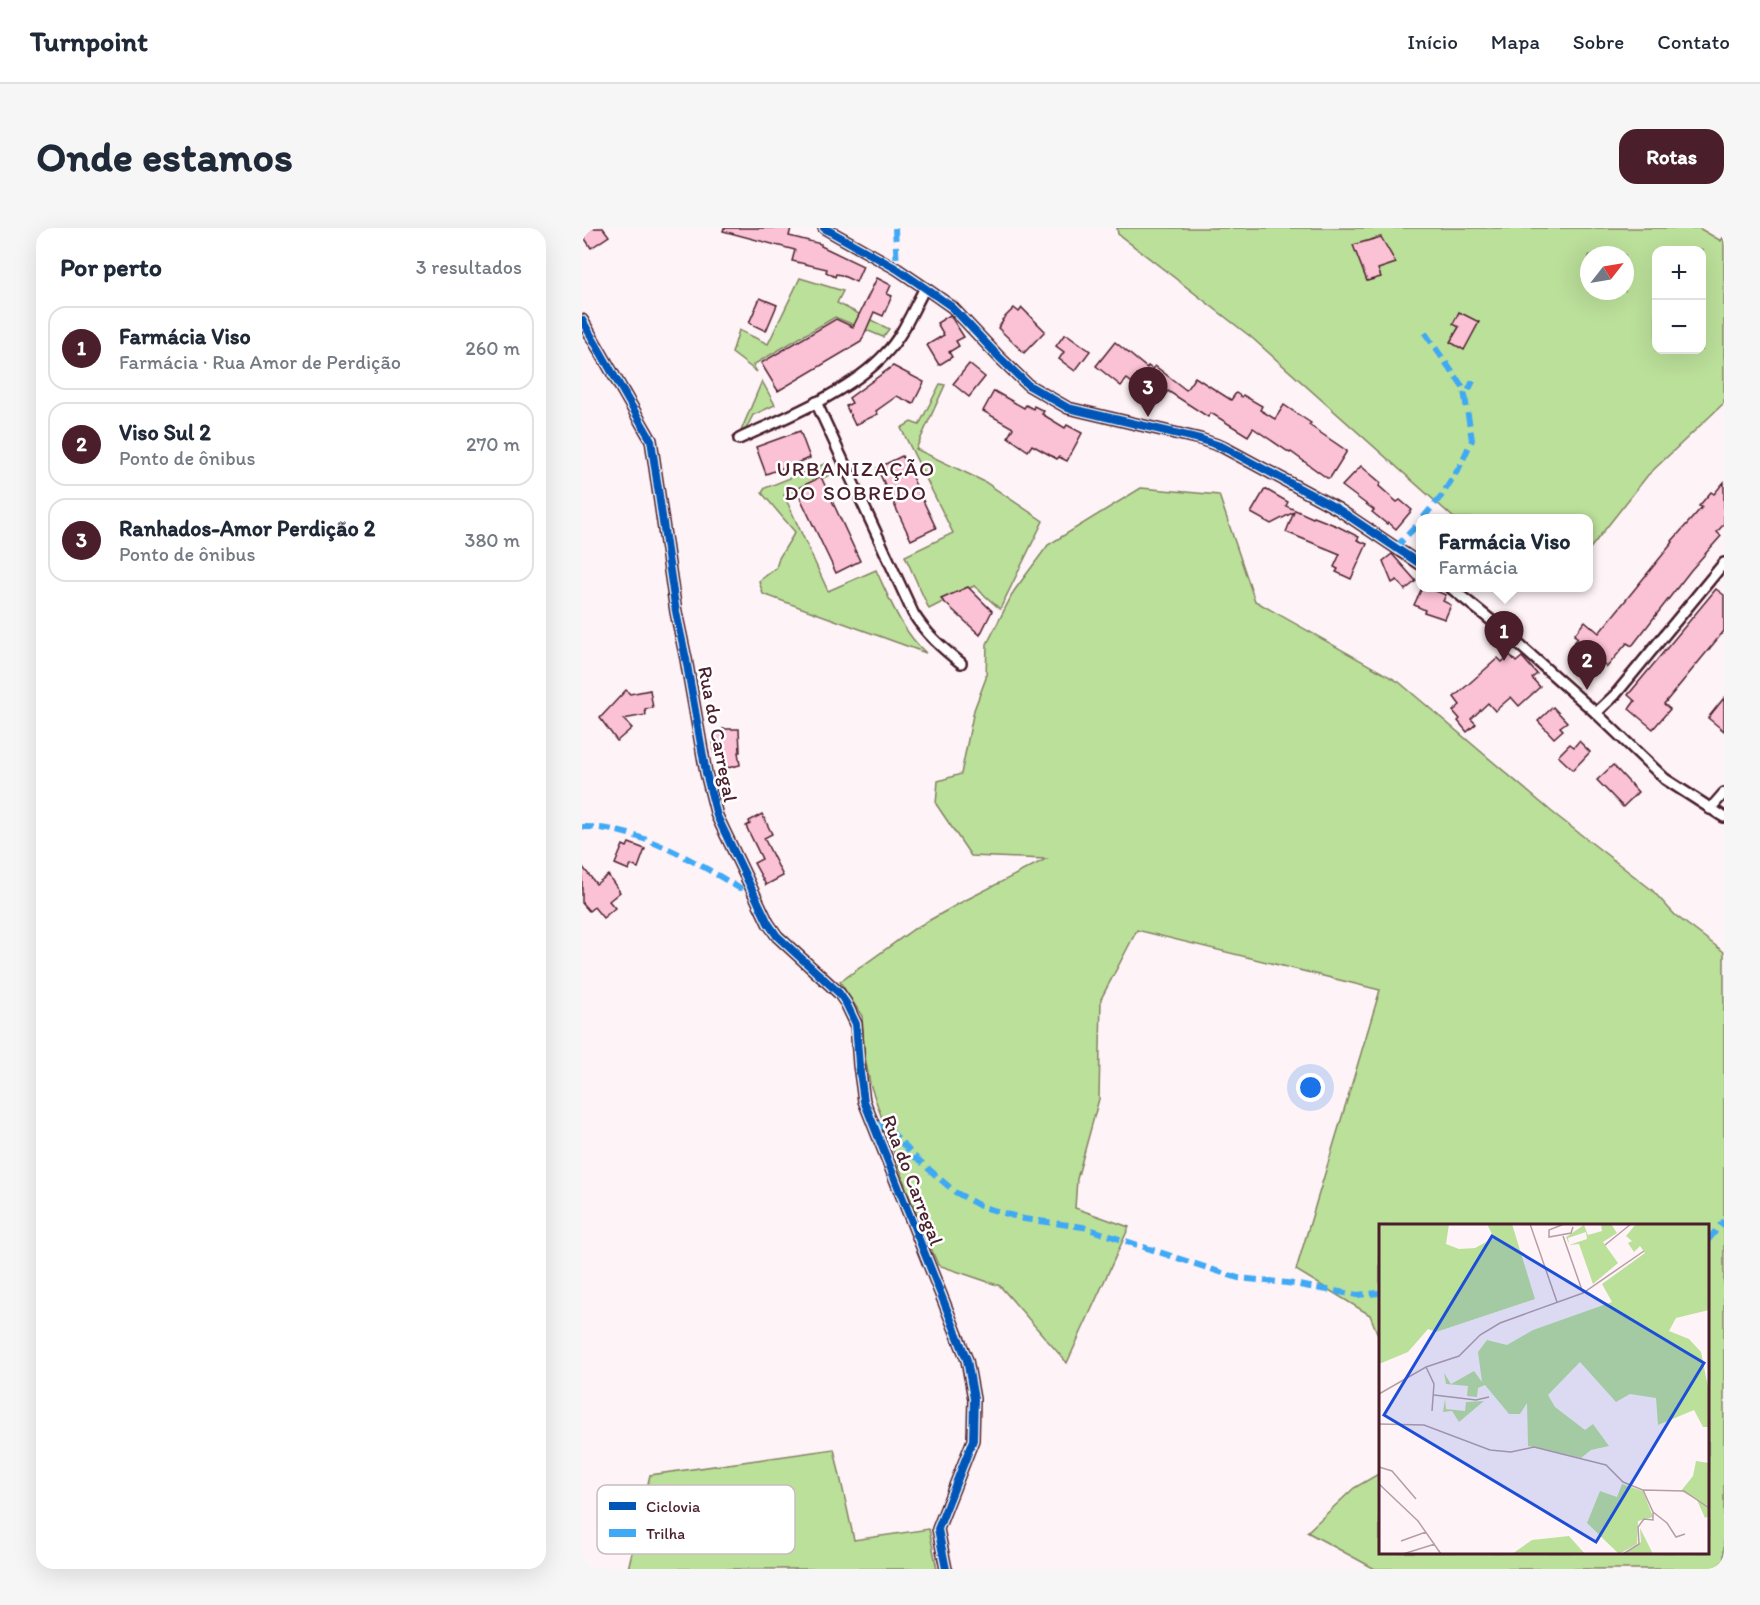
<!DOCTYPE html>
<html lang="pt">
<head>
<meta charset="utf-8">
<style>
	:root { --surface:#fff; --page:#f6f6f7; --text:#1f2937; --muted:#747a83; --line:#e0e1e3; --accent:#4a1f2b }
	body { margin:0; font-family:Itim,sans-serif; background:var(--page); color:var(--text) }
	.controls { position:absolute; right:18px; top:18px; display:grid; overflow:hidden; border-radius:12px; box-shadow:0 6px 24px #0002 }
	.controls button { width:54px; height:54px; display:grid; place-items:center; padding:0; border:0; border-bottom:2px solid var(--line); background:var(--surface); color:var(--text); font:30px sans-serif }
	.compass { position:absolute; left:998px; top:18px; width:54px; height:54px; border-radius:50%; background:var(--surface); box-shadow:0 6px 24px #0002; rotate:59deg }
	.you { position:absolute; left:729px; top:860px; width:21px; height:21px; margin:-15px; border:4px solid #fff; border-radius:50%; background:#1a73e8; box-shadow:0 0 0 9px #1a73e833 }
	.badge { display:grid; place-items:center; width:39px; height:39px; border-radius:50%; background:var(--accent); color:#fff; font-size:20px; font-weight:700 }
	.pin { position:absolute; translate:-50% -50px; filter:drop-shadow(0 2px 3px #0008) }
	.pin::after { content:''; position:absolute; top:32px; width:21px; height:18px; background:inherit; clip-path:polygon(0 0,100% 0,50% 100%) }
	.popup { position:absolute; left:834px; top:286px; width:177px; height:78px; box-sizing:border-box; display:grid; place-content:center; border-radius:12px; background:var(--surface); filter:drop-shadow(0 2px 4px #0005); font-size:20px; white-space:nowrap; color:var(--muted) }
	.popup b { font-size:22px; color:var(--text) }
	.popup::after { content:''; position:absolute; left:50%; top:100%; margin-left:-12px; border:12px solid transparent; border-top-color:var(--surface) }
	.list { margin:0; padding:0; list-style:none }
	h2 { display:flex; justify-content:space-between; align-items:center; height:78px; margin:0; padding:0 24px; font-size:26px }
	h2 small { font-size:20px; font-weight:400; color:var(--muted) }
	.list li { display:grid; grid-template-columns:39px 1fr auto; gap:18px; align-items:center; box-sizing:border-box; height:84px; margin:0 12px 12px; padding:0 12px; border:2px solid var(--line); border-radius:18px }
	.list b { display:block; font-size:22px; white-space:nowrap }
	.list p { margin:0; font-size:20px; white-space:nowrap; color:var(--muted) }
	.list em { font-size:20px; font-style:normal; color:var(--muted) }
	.map { position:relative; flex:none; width:1142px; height:1341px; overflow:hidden; border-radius:18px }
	header { display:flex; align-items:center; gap:36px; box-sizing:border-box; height:84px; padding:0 30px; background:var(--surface); border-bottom:2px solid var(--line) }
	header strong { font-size:28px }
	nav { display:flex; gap:33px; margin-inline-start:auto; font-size:21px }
	.intro { display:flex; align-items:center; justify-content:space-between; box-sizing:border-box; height:144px; padding:0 36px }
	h1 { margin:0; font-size:42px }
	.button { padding:15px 27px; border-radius:18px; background:var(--accent); color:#fff; font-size:21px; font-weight:700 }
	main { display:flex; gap:36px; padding:0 36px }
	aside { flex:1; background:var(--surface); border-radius:18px; box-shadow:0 6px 24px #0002 }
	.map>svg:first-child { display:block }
	.green { fill:#bbe09a; stroke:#828062; stroke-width:1.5; fill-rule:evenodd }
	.building { fill:#fbc2d5; stroke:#4a1f2b; stroke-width:1.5 }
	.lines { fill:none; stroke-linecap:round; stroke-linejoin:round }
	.street-casing { stroke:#4a1f2b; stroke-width:14 }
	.street { stroke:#fff; stroke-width:9 }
	.quiet { stroke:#3fa9f5; stroke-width:6; stroke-dasharray:12 6; stroke-linecap:butt }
	.cycleway-casing { stroke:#fff; stroke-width:11 }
	.cycleway { stroke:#0057b8; stroke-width:8 }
	.labels { text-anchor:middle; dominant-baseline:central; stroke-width:5; stroke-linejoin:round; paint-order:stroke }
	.street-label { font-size:20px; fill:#4a1f2b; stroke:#fff }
	.neighbourhood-label { font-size:21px; letter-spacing:1.5px; fill:#4a1f2b; stroke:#fff }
	.inset-road { fill:none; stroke:#b69ea5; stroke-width:1.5 }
	.view { fill:#1d4ed8; fill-opacity:0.15; stroke:#1d4ed8; stroke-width:3 }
	.inset-edge { fill:none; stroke:#4a1f2b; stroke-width:3 }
	.key { fill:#fff; stroke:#c9bcbf; stroke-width:1.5 }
	.key-label { font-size:16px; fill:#4a1f2b }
</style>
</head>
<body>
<header>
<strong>Turnpoint</strong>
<nav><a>Início</a><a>Mapa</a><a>Sobre</a><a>Contato</a></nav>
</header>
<div class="intro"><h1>Onde estamos</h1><a class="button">Rotas</a></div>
<main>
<aside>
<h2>Por perto<small>3 resultados</small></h2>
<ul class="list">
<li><span class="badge">1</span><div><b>Farmácia Viso</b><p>Farmácia · Rua Amor de Perdição</p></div><em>260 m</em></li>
<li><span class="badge">2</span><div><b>Viso Sul 2</b><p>Ponto de ônibus</p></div><em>270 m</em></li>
<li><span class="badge">3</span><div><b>Ranhados-Amor Perdição 2</b><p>Ponto de ônibus</p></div><em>380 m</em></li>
</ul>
</aside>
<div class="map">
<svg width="1142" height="1341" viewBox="0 0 1142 1341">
	<rect width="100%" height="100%" fill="#fef3f7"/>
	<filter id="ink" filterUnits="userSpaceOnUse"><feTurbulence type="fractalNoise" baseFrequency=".0167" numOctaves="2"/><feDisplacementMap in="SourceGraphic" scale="12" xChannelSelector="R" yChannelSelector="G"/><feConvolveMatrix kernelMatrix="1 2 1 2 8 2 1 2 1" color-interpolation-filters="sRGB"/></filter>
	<g filter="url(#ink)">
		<g class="green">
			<path d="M 535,0 L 1117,0 L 1139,13 L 1142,8 L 1142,175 L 1066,247 L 1006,323 L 1006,290 L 872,290 L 669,109 L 536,6 ZM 1074,22 L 1120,22 L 1120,122 L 1074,122 ZM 1007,27 L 1043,27 L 1043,63 L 1007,63 Z"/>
			<path d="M 218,50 L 261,63 L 255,75 L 307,101 L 301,109 L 253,89 L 171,137 L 175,144 L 150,125 L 157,102 L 186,116 Z"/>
			<path d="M 180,153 L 193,177 L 171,187 L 164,201 L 159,203 Z"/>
			<path d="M 358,156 L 363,157 L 334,221 L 403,254 L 461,293 L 418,381 L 392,358 L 347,381 L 323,328 L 371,305 L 319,200 L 329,194 L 337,197 Z"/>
			<path d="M 245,235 L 250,246 L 202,267 L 246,363 L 294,342 C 308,372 319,402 344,425 L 181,366 L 177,353 L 194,340 L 197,330 L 213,304 L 180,265 L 183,260 Z"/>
			<path d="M 559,260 L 637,267 L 673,373 L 817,454 L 970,584 L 1070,662 L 1093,687 L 1142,724 L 1142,1333 L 1133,1341 L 793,1341 L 725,1304 L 772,1260 L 798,1245 L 798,1324 L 1126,1324 L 1126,998 L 798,998 L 798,1112 L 788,1087 L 714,1042 L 798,762 L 555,702 L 519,771 L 517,871 L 495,951 L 493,980 L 547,999 L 485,1135 L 418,1058 L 356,1037 L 326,965 L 288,856 L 282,824 L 280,788 L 258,754 L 332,701 L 378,675 L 464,631 L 389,628 L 354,576 L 356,553 L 379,546 L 392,482 L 404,450 L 405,416 L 432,363 L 466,317 Z"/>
			<path d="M 252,1221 L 272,1312 L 347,1301 L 355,1341 L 46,1341 L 68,1247 Z"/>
		</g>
		<g class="building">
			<path d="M 0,0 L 21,0 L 27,8 L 9,20 L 0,6 Z"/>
			<path d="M 142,0 L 209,0 L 207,8 L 239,16 L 239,18 L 281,38 L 274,54 L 259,47 L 254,46 L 253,49 L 244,44 L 245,41 L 210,33 L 213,22 L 141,3 Z"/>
			<path d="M 799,9 L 814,35 L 796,41 L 799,49 L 785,53 L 771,17 Z"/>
			<path d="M 295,50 L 309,57 L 305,66 L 310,68 L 301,88 L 292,84 L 279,114 L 196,163 L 179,135 L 254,91 L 271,99 Z"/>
			<path d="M 178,70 L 195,77 L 184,103 L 167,95 Z"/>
			<path d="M 432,80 L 437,84 L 440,80 L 463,103 L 442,125 L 416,100 L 421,93 L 420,92 Z"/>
			<path d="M 877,84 L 897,94 L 882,122 L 868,114 L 877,99 L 871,96 Z"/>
			<path d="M 368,87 L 382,109 L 374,113 L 377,118 L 367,124 L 370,129 L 357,137 L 345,117 L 362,107 L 355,95 Z"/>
			<path d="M 482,107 L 486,107 L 508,123 L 493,143 L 477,131 L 482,124 L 474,118 Z"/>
			<path d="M 533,114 L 565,140 L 566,138 L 570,141 L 573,138 L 604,162 L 613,149 L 649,172 L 654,165 L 660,169 L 661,167 L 680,178 L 678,182 L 693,191 L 702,177 L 729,195 L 727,197 L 765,223 L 748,250 L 745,250 L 709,224 L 708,225 L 671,200 L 666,208 L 629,185 L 626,189 L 586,163 L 576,175 L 545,151 L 539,158 L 514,138 Z"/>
			<path d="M 387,136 L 403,149 L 387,169 L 371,156 Z"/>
			<path d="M 311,138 L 342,154 L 331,176 L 315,168 L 294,183 L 296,186 L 273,197 L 264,178 L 270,175 L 267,170 Z"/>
			<path d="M 412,163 L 442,180 L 444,177 L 451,181 L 452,178 L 462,183 L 460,186 L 465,189 L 483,200 L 485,197 L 500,205 L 485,233 L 477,229 L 475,231 L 450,217 L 446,223 L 426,209 L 431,200 L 401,183 Z"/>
			<path d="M 218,203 L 228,230 L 184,246 L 174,219 Z"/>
			<path d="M 320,228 L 354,300 L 329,312 L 295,240 Z"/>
			<path d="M 779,238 L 799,255 L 797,258 L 815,274 L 818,272 L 830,282 L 814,301 L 806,294 L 805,296 L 790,284 L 792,282 L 760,258 Z"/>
			<path d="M 239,249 L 278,333 L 254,345 L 214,261 Z"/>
			<path d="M 1142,254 L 1142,296 L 1135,304 L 1139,308 L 1109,342 L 1050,418 L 1045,415 L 1025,439 L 1016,431 L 1010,438 L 1007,435 L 1004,438 L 990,426 L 992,424 L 988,420 L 996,410 L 992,407 L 1003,393 L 1017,405 L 1091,314 L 1090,313 L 1120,279 L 1117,278 L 1129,264 L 1132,266 Z"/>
			<path d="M 683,261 L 706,274 L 704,278 L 731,290 L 732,289 L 755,298 L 777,309 L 775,312 L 785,316 L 769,351 L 754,344 L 756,341 L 752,339 L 758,326 L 704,304 L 712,284 L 689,296 L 669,285 Z"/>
			<path d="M 810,326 L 834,353 L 823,362 L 815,352 L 810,355 L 801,333 Z"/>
			<path d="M 386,359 L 410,383 L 398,407 L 359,371 Z"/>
			<path d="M 840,360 L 846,360 L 864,367 L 861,373 L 869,377 L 863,391 L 842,384 L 843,382 L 832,377 Z"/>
			<path d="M 1134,361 L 1142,367 L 1142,403 L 1082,476 L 1088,481 L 1071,501 L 1047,481 L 1053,473 L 1046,467 Z"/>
			<path d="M 928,427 L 934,434 L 940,429 L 955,446 L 950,450 L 958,459 L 937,478 L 929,469 L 913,483 L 906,475 L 889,491 L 894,496 L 885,504 L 876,493 L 878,491 L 871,483 L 878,477 L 872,469 L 916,430 L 920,434 Z"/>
			<path d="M 44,462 L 48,466 L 68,462 L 71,480 L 63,481 L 64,487 L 41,491 L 50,500 L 35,513 L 18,490 Z"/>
			<path d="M 1142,470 L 1142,503 L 1126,490 Z"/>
			<path d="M 971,479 L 985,494 L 978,499 L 981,502 L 972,510 L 956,493 Z"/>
			<path d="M 140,501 L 157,501 L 158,524 L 156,524 L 158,537 L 145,540 L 143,525 L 132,525 L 131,504 L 140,504 Z"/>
			<path d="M 997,513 L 1008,524 L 991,542 L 976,528 L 988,516 L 992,519 Z"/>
			<path d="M 1031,537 L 1056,564 L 1041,579 L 1015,552 Z"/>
			<path d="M 180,586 L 190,606 L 182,610 L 201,648 L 184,657 L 172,635 L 180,631 L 164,598 L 168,596 L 167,593 Z"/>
			<path d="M 47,615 L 63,621 L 56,640 L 49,637 L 47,642 L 33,636 L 41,617 L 45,619 Z"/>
			<path d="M 0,638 L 14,656 L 26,647 L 38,664 L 27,673 L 33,680 L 21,690 L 12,679 L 7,683 L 0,675 Z"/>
		</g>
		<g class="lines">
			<g class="street-casing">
				<g id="street">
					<path d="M 242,0 L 315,41 L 343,60 L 370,79 L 417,129 L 446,157 L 486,180 L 618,211 L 641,219 L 756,281 L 838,336"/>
					<path d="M 0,92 L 69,212 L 94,384 L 104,431 L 124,545 L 135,588 L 186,695 L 195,708 L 257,765 L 264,775 L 274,796 L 277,837 L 282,873 L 385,1132 L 392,1171 L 391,1212 L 356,1301 L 364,1341"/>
					<path d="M 234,174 L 331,385 C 344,406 360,420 379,435"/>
					<path d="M 157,211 C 204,189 268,164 303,126 C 321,108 331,81 343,60"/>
					<path d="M 869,360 L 915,397 L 1014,485 L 1083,551 L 1142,589"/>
					<path d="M 1014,485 L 1033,467 L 1142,335"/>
					<path d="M 1128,581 L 1142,565"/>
				</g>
			</g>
			<use href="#street" class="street"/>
			<g class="quiet">
				<path d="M 313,0 L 315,41"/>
				<path d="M 843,105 L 882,161 L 883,169"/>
				<path d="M 841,290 L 860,267 L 877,240 L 890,212 L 883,169 L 891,153"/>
				<path d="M 813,320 L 838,294"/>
				<path d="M 0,599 C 53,598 113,633 157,660 L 168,659"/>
				<path d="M 291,894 L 308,902 L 333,929 L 373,964 L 398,978 L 442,991 L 501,999 L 656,1050 L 705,1055 L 775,1067 L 798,1065"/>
				<path d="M 1126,1012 L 1142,993"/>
			</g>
			<g class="cycleway-casing">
				<g id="cycleway">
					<path d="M 242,0 L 315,41 L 343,60 L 370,79 L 417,129 L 446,157 L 486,180 L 618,211 L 641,219 L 756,281 L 838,336"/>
					<path d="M 0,92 L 69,212 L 94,384 L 104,431 L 124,545 L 135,588 L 186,695 L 195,708 L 257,765 L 264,775 L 274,796 L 277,837 L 282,873 L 385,1132 L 392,1171 L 391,1212 L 356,1301 L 364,1341"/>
				</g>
			</g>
			<use href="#cycleway" class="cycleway"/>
		</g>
	</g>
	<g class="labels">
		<g class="street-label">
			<text transform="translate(136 506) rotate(79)">Rua do Carregal</text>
			<text transform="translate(331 952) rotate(69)">Rua do Carregal</text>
		</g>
		<g class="neighbourhood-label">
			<text x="274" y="240">URBANIZAÇÃO<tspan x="274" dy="24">DO SOBREDO</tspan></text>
		</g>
	</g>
	<g transform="translate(797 996)">
		<rect width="330" height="330" fill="#fef3f7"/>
		<path d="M 0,0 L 70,0 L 67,20 L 80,25 L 96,24 L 115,14 L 108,0 L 133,0 L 156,75 L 57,108 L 49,105 L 29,128 L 0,140 ZM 222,0 L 232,0 L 238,9 L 224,18 L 239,39 L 214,60 L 200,20 L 190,21 L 208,15 L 207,8 L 189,14 L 190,20 L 187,13 L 205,1 L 209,11 L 223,7 ZM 257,0 L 330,0 L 330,86 L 297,94 L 290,107 L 310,115 L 322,128 L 330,168 L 330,203 L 324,203 L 315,186 L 279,201 L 277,174 L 251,170 L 237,178 L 201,138 L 169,171 L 176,183 L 206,206 L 214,200 L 230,222 L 212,226 L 202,234 L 149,222 L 148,179 L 141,190 L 130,190 L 106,161 L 99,164 L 98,173 L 88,172 L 89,162 L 67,160 L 65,149 L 72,160 L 95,147 L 103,158 L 99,128 L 108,116 L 128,121 L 154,106 L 233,78 L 223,60 L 266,29 L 261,22 L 255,28 L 249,19 L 253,17 L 247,12 ZM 66,175 L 67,185 L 86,187 L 87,178 L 105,177 L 80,198 L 73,187 L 64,188 ZM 317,237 L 330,239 L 330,292 L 326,294 L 318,276 L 302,267 L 314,252 ZM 243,260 L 264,267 L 274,293 L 259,297 L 258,320 L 240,330 L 208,299 L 221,267 L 238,273 ZM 261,304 L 274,330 L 245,330 L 262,318 ZM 190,312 L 206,330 L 133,330 L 153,316 Z" fill="#bbe09a"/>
		<path class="inset-road" d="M 151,0 L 178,78M 185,0 L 170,6 L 170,13 L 192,9 L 194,3M 184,12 L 204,69M 226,21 L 252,0M 47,143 L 55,160 L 53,187M 0,170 L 47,143 L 80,132 L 101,111 L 121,99 L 204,69 L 265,27M 55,171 L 97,176 L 110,173M 0,200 L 45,201 L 111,226 L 132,228 L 155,223 L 227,241 L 244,258 L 264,266 L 274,288 L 274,296 L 265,295 L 259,303 L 260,320 L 244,330M 0,243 L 13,247 L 37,275M 0,260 L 39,297 L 62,330M 264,266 L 305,267 L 330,284M 274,288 L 288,299 L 297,313 L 306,310M 22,317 L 47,308M 24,330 L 56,320"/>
		<path class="view" d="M 113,12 L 325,139 L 217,318 L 5,191 Z"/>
		<rect width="330" height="330" class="inset-edge"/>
	</g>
	<rect x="15" y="1257" width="198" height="69" rx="9" class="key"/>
	<rect x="27" y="1274" width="27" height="8" fill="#0057b8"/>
	<rect x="27" y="1301" width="27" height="8" fill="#3fa9f5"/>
	<g class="key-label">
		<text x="64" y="1284">Ciclovia</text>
		<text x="64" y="1311">Trilha</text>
	</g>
</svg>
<div class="controls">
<button>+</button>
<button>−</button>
</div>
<svg class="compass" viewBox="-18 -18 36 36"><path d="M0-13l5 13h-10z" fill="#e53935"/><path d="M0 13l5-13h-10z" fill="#747a83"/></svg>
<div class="you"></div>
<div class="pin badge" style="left:922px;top:433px">1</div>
<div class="popup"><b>Farmácia Viso</b>Farmácia</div>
<div class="pin badge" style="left:1005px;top:462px">2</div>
<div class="pin badge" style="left:566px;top:189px">3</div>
</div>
</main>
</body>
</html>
